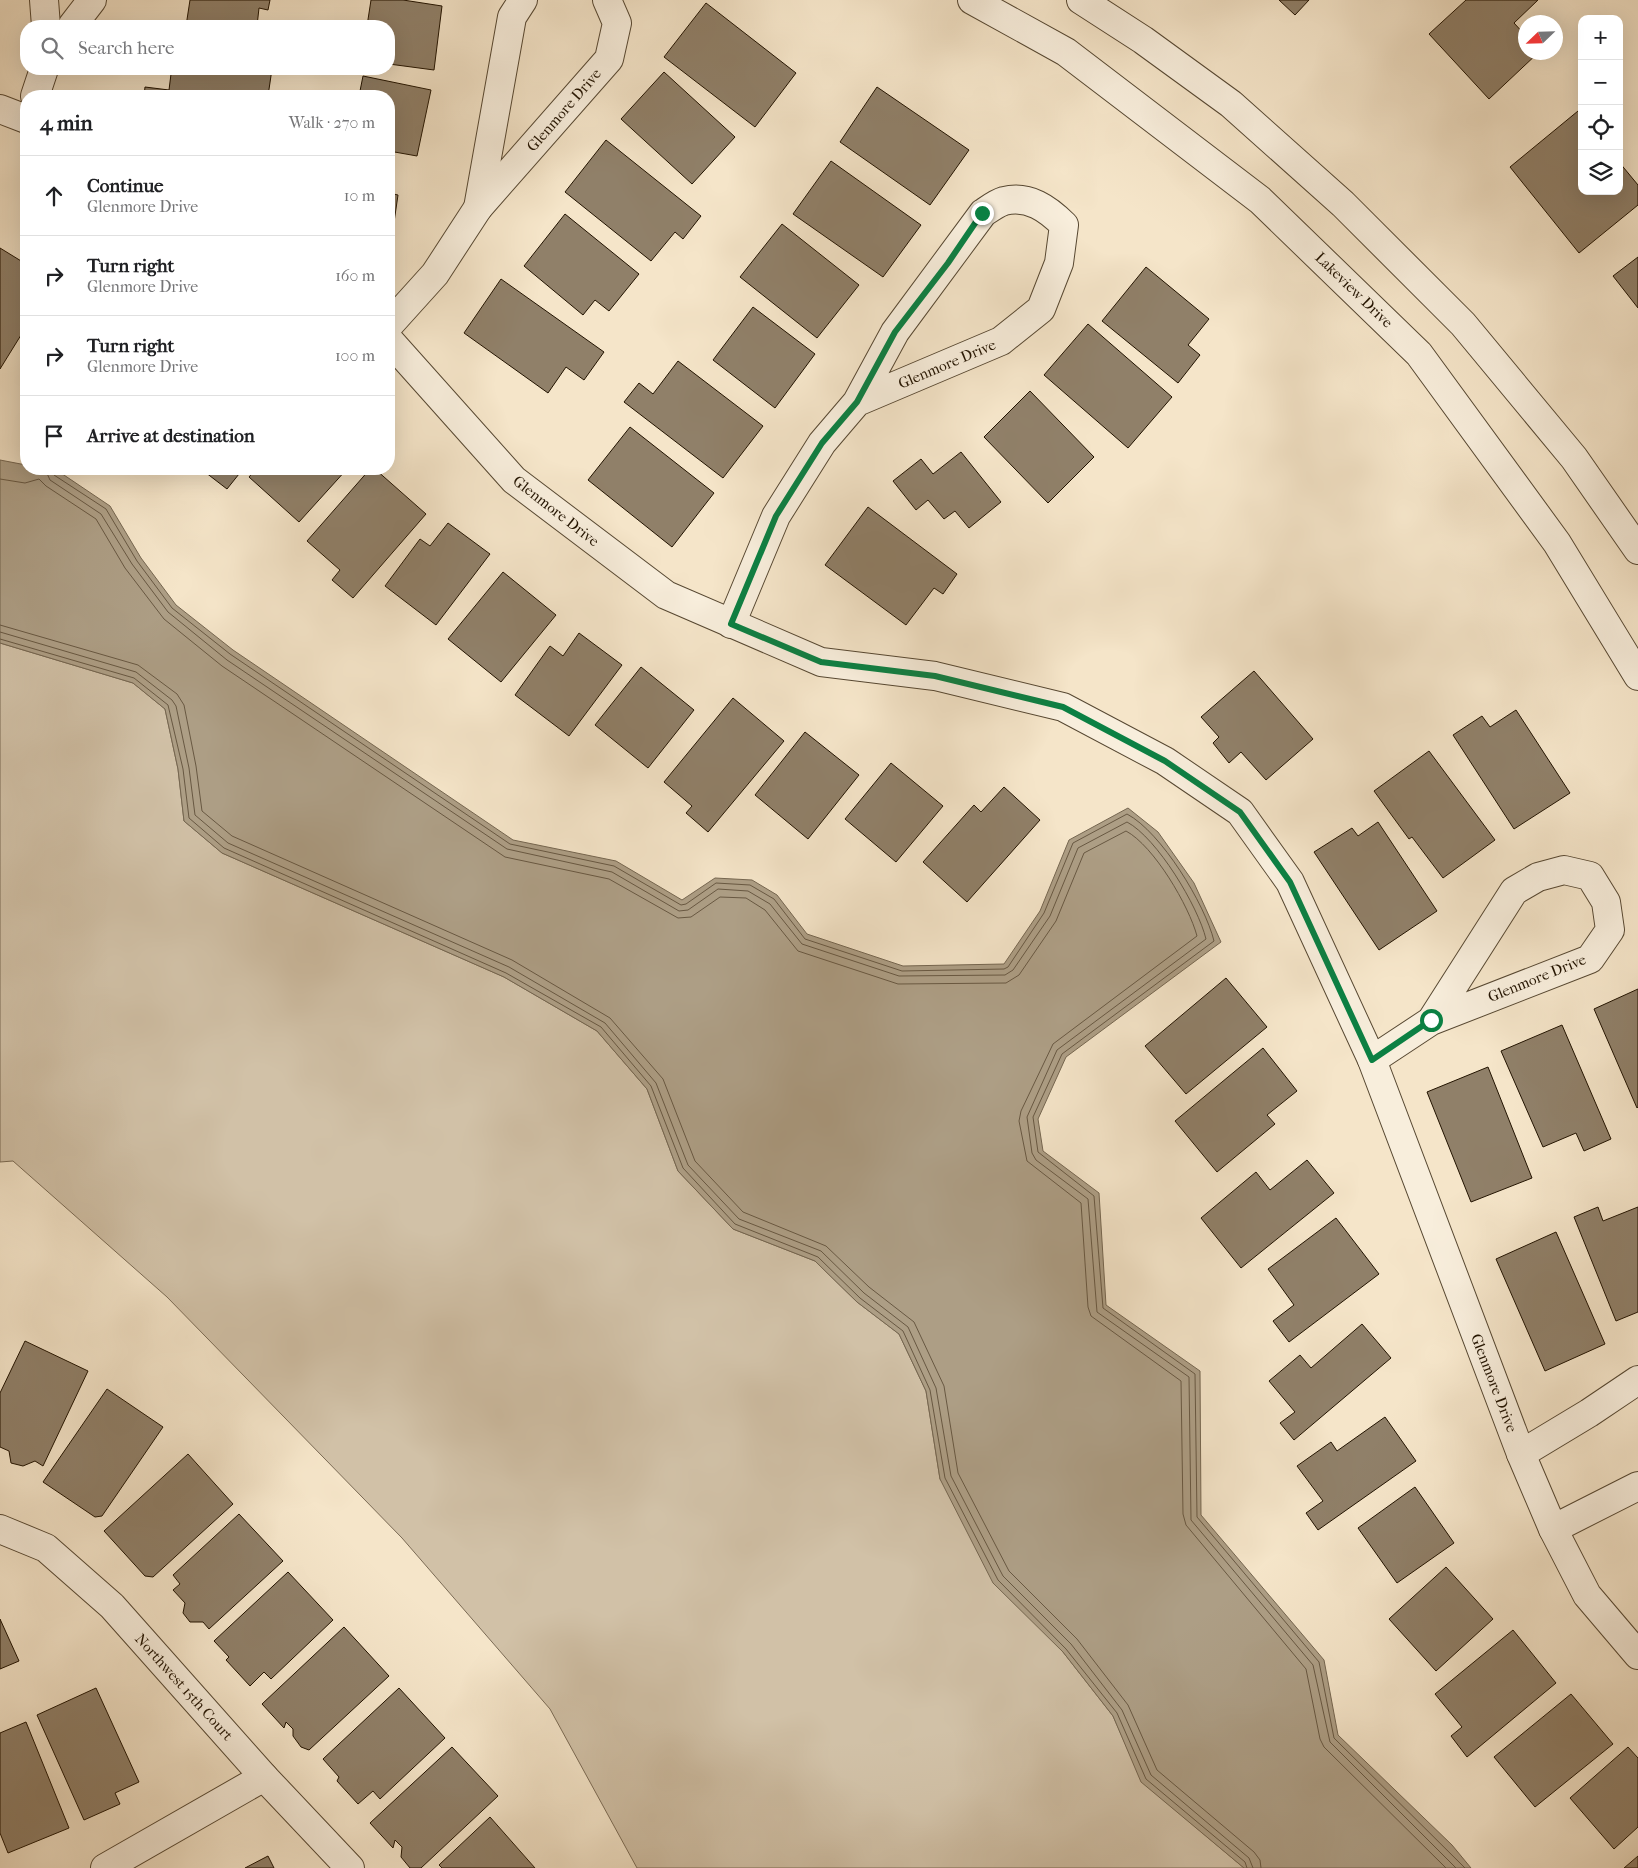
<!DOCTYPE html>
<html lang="en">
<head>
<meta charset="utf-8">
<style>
	:root { --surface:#fff; --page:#f2f2f2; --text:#202124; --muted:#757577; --line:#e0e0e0 }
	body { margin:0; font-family:"IM FELL French Canon",serif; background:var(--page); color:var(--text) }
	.controls { position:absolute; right:15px; top:15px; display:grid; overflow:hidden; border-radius:10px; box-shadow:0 5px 20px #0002 }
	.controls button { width:45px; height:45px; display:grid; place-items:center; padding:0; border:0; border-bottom:1px solid var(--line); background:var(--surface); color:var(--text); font:25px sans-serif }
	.compass { position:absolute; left:1518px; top:15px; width:45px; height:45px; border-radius:50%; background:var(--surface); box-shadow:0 5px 20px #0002; rotate:247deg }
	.stop { position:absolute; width:15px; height:15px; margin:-11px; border:4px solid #0b8043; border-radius:50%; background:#fff }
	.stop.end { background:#0b8043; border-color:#fff; box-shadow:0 1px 5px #0008 }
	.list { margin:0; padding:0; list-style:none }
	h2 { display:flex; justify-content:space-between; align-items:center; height:65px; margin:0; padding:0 20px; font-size:21px }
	h2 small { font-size:16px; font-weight:400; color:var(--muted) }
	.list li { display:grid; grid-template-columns:32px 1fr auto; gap:15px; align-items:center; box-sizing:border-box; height:80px; padding:0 20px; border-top:1px solid var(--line) }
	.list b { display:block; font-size:19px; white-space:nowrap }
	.list p { margin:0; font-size:16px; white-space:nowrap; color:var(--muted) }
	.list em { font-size:16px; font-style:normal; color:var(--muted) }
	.icon { flex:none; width:28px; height:28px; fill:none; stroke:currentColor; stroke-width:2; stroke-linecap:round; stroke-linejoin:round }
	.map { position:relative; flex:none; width:1638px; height:1868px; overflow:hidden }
	.search { position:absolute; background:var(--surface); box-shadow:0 5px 20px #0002; left:20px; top:20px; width:375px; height:55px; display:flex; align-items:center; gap:12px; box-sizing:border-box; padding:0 18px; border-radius:20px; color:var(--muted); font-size:19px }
	.panel { position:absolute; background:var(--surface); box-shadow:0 5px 20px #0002; left:20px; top:90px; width:375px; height:385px; border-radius:20px }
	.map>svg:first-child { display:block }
	.green { fill:#d1c1a7; stroke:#7a6a54 }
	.water { fill:#ad9e85; stroke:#756650 }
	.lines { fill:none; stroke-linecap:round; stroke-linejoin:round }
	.shore { stroke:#685842; stroke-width:1 }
	.building { fill:#908069; stroke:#221300 }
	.minor-casing { stroke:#574832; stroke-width:30 }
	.minor { stroke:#f8eedc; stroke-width:28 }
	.route { stroke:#0b8043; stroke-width:6 }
	.labels { text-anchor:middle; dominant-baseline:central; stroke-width:5; stroke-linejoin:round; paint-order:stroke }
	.street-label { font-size:15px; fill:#221300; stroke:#f8eedc }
</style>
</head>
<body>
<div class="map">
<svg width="1638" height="1868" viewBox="0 0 1638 1868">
	<rect width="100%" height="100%" fill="#f5e5c9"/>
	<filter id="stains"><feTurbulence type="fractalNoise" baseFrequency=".004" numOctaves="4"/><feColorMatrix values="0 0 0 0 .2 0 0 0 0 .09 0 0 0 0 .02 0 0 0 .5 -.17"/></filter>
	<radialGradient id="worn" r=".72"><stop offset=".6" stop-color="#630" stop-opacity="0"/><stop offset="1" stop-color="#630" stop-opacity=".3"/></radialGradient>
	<path class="green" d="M 0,643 L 133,683 L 165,709 L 178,769 L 184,821 L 222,853 L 504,977 L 597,1031 L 647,1089 L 678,1171 L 733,1229 L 815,1261 L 857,1302 L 899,1334 L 926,1391 L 940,1479 L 1063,1652 L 1113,1716 L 1142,1782 L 1244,1868 L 637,1868 L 550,1709 L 402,1538 L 167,1297 L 13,1161 L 0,1162 Z"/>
	<path class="water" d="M 0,460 L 26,465 L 26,469 L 55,469 L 110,506 L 141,558 L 176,605 L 233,650 L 513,840 L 616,861 L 682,900 L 715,878 L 752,880 L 777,895 L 807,934 L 903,966 L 1004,964 L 1040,911 L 1069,840 L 1128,808 L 1158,832 L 1194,883 L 1221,942 L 1066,1057 L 1038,1119 L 1043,1151 L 1099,1193 L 1106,1305 L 1200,1371 L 1201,1515 L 1324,1660 L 1338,1735 L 1452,1845 L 1471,1868 L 1244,1868 L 1141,1782 L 1113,1716 L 1063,1652 L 993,1583 L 940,1479 L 926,1391 L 899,1334 L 857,1302 L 815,1261 L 733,1229 L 678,1171 L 647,1089 L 597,1031 L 504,977 L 222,853 L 184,821 L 178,769 L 165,709 L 133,683 L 0,643 Z"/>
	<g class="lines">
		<g class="shore">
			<path d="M 45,469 L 50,480 L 101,514 L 132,564 L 168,612 L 227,660 L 507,849 L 612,872 L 679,911 L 688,910 L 718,889 L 748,891 L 770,904 L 802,944 L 899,976 L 1005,975 L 1013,970 L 1050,916 L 1078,848 L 1127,822 C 1157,838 1198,906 1206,939 L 1057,1050 L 1027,1117 L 1032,1153 L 1036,1160 L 1088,1199 L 1097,1312 L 1189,1377 L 1191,1520 L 1313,1665 L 1330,1742 L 1456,1868"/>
			<path d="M 52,469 L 54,475 L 106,509 L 137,561 L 172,608 L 230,654 L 510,844 L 614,866 L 681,905 L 686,904 L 716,883 L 750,885 L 774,899 L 805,939 L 902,971 L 1004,969 L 1008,967 L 1044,913 L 1073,843 L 1127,814 C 1161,832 1205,904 1214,941 L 1062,1054 L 1033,1117 L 1038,1152 L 1094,1196 L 1103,1308 L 1195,1374 L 1197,1517 L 1319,1662 L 1334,1738 L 1465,1868"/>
			<path d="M 0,479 L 25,483 L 39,479 L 46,486 L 96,519 L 125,568 L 164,619 L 222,666 L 505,857 L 609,879 L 678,918 L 691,917 L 720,897 L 746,898 L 765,910 L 798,951 L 898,984 L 1006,983 L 1019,975 L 1056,921 L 1084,853 L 1126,831 C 1154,846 1189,906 1197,936 L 1053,1044 L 1021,1111 L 1019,1121 L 1027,1161 L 1081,1203 L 1088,1307 L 1091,1316 L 1181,1381 L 1183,1514 L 1186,1525 L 1306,1669 L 1320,1739 L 1324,1747 L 1446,1868"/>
			<path d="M 0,625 L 138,665 L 177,694 L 184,705 L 196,766 L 202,811 L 232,836 L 512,960 L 610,1018 L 663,1079 L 695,1161 L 743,1212 L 826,1246 L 869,1287 L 914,1322 L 944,1386 L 958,1473 L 1009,1571 L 1077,1639 L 1128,1705 L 1157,1770 L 1254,1852 L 1260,1860 L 1261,1868"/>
			<path d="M 0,632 L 136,672 L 172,700 L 176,706 L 189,768 L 195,815 L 228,843 L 509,967 L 605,1023 L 656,1083 L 688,1165 L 739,1219 L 821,1251 L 864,1293 L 908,1327 L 936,1388 L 951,1476 L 1003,1576 L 1071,1644 L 1122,1710 L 1151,1775 L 1249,1858 L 1253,1868"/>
			<path d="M 0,639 L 134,678 L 168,705 L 183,769 L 189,818 L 224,848 L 506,973 L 601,1027 L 651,1086 L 683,1168 L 735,1224 L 818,1257 L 860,1298 L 903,1331 L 930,1390 L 945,1478 L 998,1580 L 1066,1649 L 1117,1713 L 1146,1779 L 1245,1862 L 1247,1868"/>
		</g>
	</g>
	<g class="building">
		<path d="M 190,0 L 270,0 L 268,10 L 259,8 L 257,26 L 186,26 Z"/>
		<path d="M 371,0 L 403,0 L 442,6 L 434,70 L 389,64 L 389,26 L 367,26 Z"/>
		<path d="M 1279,0 L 1309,0 L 1295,15 Z"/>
		<path d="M 1466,0 L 1538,0 L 1514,23 L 1526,36 L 1526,52 L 1539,52 L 1489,99 L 1429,34 Z"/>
		<path d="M 706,3 L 796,73 L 755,127 L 664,57 Z"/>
		<path d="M 145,69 L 272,69 L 268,96 L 144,96 L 145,87 L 169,90 L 171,74 Z"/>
		<path d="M 664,72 L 735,137 L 692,184 L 621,119 Z"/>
		<path d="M 363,76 L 431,90 L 417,156 L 389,151 L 389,96 L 359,96 Z"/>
		<path d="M 877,87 L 969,150 L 930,205 L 840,142 Z"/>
		<path d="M 1578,111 L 1582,115 L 1582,191 L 1619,191 L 1619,162 L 1638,185 L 1638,205 L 1579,253 L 1510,167 Z"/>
		<path d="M 606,140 L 701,216 L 683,239 L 675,232 L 651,261 L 565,192 Z"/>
		<path d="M 831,161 L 921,225 L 883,277 L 793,214 Z"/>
		<path d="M 389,193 L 398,195 L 392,236 L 389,236 Z"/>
		<path d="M 565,214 L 639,274 L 609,311 L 595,300 L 583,315 L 524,266 Z"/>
		<path d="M 782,224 L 859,285 L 817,338 L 740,277 Z"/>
		<path d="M 0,248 L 26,264 L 26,327 L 0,369 Z"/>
		<path d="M 1638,257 L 1638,308 L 1613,276 Z"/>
		<path d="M 1146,267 L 1209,319 L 1188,345 L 1200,355 L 1178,383 L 1102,321 Z"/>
		<path d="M 501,279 L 604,352 L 584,380 L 566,367 L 548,393 L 464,333 Z"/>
		<path d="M 753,307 L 815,354 L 775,408 L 713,360 Z"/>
		<path d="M 1088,324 L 1172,397 L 1128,448 L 1044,375 Z"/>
		<path d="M 678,361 L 763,426 L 723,478 L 624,402 L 639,383 L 653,394 Z"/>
		<path d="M 1030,391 L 1094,457 L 1048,503 L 984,437 Z"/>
		<path d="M 630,427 L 714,493 L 672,547 L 588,480 Z"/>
		<path d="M 961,452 L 1001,502 L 969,528 L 955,511 L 944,519 L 928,500 L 916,510 L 893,481 L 921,459 L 933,474 Z"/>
		<path d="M 201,469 L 243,469 L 227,489 Z"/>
		<path d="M 256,469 L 347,469 L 299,522 L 249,477 Z"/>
		<path d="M 370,469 L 375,469 L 426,514 L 353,598 L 332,580 L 340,570 L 307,541 Z"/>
		<path d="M 868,507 L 957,574 L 943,594 L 934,588 L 906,625 L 825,565 Z"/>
		<path d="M 448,523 L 490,554 L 436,625 L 385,586 L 420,539 L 430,546 Z"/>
		<path d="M 503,572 L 556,615 L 501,682 L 448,639 Z"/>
		<path d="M 579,633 L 622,665 L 569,736 L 515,695 L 550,646 L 563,656 Z"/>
		<path d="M 641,667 L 694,710 L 648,768 L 595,725 Z"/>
		<path d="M 1254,671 L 1313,739 L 1266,780 L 1241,752 L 1229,763 L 1213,743 L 1219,737 L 1201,717 Z"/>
		<path d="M 733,698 L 784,741 L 708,832 L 686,813 L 692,806 L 664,782 Z"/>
		<path d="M 1516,710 L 1570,793 L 1514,829 L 1453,735 L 1482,716 L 1490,727 Z"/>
		<path d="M 805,732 L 859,775 L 808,839 L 755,795 Z"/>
		<path d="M 1429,751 L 1495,840 L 1443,878 L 1412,837 L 1409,839 L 1374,791 Z"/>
		<path d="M 891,763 L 943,806 L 896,862 L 845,819 Z"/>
		<path d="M 1004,787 L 1040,820 L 967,902 L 923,862 L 974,805 L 981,812 Z"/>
		<path d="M 1378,822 L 1437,911 L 1379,950 L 1314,852 L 1352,828 L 1358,836 Z"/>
		<path d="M 1226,978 L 1267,1027 L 1186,1094 L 1145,1046 Z"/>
		<path d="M 1638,989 L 1638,1107 L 1637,1108 L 1594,1009 Z"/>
		<path d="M 1562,1025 L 1611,1139 L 1584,1151 L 1576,1133 L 1543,1147 L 1501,1051 Z"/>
		<path d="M 1263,1048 L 1297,1091 L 1267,1115 L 1275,1124 L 1217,1172 L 1175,1121 Z"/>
		<path d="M 1488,1067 L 1532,1178 L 1471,1202 L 1427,1092 Z"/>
		<path d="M 1307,1160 L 1334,1193 L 1241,1268 L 1201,1218 L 1256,1172 L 1270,1190 Z"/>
		<path d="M 1598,1207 L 1603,1221 L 1638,1207 L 1638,1312 L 1616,1321 L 1574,1217 Z"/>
		<path d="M 1336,1218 L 1379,1274 L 1289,1342 L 1273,1321 L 1294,1305 L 1268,1269 Z"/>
		<path d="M 1556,1232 L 1605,1344 L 1545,1371 L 1496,1259 Z"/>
		<path d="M 1362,1324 L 1391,1358 L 1294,1440 L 1280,1423 L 1295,1412 L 1269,1381 L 1300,1355 L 1311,1368 Z"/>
		<path d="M 25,1341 L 88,1371 L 43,1466 L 35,1461 L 23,1466 L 11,1463 L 9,1451 L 0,1447 L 0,1393 Z"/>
		<path d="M 107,1389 L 163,1427 L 102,1516 L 95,1517 L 43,1482 Z"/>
		<path d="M 1385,1417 L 1416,1461 L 1318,1530 L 1306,1513 L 1323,1501 L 1297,1466 L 1331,1442 L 1337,1451 Z"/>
		<path d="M 188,1454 L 233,1504 L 153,1577 L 145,1576 L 104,1531 Z"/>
		<path d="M 1415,1487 L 1454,1543 L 1397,1583 L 1358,1528 Z"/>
		<path d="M 239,1514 L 283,1561 L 209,1629 L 203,1622 L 190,1622 L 183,1613 L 185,1603 L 173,1590 L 180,1584 L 173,1575 Z"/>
		<path d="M 1446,1567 L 1493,1619 L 1436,1671 L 1389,1619 Z"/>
		<path d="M 288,1572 L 333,1620 L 271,1679 L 264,1672 L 250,1686 L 226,1660 L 229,1657 L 214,1641 Z"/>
		<path d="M 0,1619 L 19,1661 L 0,1669 Z"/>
		<path d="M 344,1627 L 389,1676 L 309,1750 L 301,1747 L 293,1736 L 293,1729 L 286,1722 L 284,1728 L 262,1704 Z"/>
		<path d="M 1513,1630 L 1556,1683 L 1467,1757 L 1451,1736 L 1462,1727 L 1435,1694 Z"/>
		<path d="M 96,1688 L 139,1782 L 115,1793 L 120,1804 L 84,1820 L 37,1715 Z"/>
		<path d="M 399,1688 L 445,1738 L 380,1799 L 373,1791 L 358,1804 L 337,1781 L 339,1777 L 323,1759 Z"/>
		<path d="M 1571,1694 L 1613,1744 L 1535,1807 L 1494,1757 Z"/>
		<path d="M 26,1722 L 69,1828 L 8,1853 L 0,1833 L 0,1733 Z"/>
		<path d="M 452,1747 L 498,1796 L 421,1868 L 410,1868 L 401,1857 L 402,1847 L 395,1840 L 393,1848 L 370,1823 Z"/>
		<path d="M 1628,1747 L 1638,1758 L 1638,1827 L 1614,1849 L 1570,1798 Z"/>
		<path d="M 490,1817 L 535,1868 L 442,1868 L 439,1865 Z"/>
		<path d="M 268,1856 L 274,1868 L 245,1868 Z"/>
		<path d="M 1638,1856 L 1638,1868 L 1624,1868 Z"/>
	</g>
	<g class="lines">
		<g class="minor-casing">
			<g id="minor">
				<path d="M 44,0 L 46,26"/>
				<path d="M 972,0 L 1066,52 L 1260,200 L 1419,354 L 1557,543 L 1638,676"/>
				<path d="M 1081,0 L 1143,40 L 1231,104 L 1343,204 L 1463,324 L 1574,458 L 1638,550"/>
				<path d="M 72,26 L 92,0"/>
				<path d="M 35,96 L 44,69"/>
				<path d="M 0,109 L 26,119"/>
				<path d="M 478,208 L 512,17 L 523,0"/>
				<path d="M 389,325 L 435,274 L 478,208 L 609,59 L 617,23 L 607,0"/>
				<path d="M 389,340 L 514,480 L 666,595 L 821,662 L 935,676 L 1063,707 L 1165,761 L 1240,812 L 1290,882 L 1372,1060 L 1521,1454 L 1553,1529 L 1587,1595 L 1638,1655"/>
				<path d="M 731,624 L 776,516 L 822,443 L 857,402 L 895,332 L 983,213 C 989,209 997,203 1004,201 C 1029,195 1048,209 1064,225 L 1059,263 L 1041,309 L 1001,341 L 857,402"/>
				<path d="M 1372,1060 L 1431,1021 L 1514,891 L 1538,877 L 1564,870 L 1590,876 L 1606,902 L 1610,930 L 1590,959 L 1431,1021"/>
				<path d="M 1521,1454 L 1589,1413 L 1638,1380"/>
				<path d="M 0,1529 L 46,1548 L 112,1606 L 264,1777 L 350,1868"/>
				<path d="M 1553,1529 L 1638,1486"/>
				<path d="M 105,1868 L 264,1777"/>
			</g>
		</g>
		<use href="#minor" class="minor"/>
	</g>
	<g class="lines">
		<path class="route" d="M 982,213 L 948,263 L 895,332 L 857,402 L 822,443 L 776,516 L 731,624 L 821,662 L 935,676 L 1063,707 L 1165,761 L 1240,812 L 1290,882 L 1372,1060 L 1431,1020"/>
	</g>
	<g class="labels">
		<g class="street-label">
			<text transform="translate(564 110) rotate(-49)">Glenmore Drive</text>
			<text transform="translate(1354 290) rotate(44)">Lakeview Drive</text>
			<text transform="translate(947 364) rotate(-23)">Glenmore Drive</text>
			<text transform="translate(556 511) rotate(38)">Glenmore Drive</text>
			<text transform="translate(1537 978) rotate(-22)">Glenmore Drive</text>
			<text transform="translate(1494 1383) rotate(69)">Glenmore Drive</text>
			<text transform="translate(184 1687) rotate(48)">Northwest 15th Court</text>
		</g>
	</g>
	<rect width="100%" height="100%" filter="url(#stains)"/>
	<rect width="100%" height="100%" fill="url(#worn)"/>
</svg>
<div class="controls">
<button>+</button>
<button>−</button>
<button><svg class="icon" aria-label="locate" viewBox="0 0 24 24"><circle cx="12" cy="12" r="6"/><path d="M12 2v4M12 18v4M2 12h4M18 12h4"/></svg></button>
<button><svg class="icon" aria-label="layers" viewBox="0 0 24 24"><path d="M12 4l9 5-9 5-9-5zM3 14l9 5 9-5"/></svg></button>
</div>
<svg class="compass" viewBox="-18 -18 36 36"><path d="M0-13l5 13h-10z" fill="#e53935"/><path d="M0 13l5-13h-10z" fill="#757577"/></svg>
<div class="stop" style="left:1431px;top:1020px"></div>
<div class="stop end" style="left:982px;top:213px"></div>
<div class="search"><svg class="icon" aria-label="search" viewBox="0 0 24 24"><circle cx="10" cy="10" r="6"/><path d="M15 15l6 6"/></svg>Search here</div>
<section class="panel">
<h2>4 min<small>Walk · 270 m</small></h2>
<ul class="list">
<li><svg class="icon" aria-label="ahead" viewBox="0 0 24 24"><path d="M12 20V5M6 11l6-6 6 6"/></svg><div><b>Continue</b><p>Glenmore Drive</p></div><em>10 m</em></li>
<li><svg class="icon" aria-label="right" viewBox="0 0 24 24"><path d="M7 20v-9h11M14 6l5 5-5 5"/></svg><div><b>Turn right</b><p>Glenmore Drive</p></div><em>160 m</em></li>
<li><svg class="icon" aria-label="right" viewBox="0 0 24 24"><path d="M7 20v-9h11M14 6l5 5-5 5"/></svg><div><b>Turn right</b><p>Glenmore Drive</p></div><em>100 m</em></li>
<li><svg class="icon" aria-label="arrive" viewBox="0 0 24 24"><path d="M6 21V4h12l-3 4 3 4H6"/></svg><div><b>Arrive at destination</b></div></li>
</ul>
</section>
</div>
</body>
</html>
